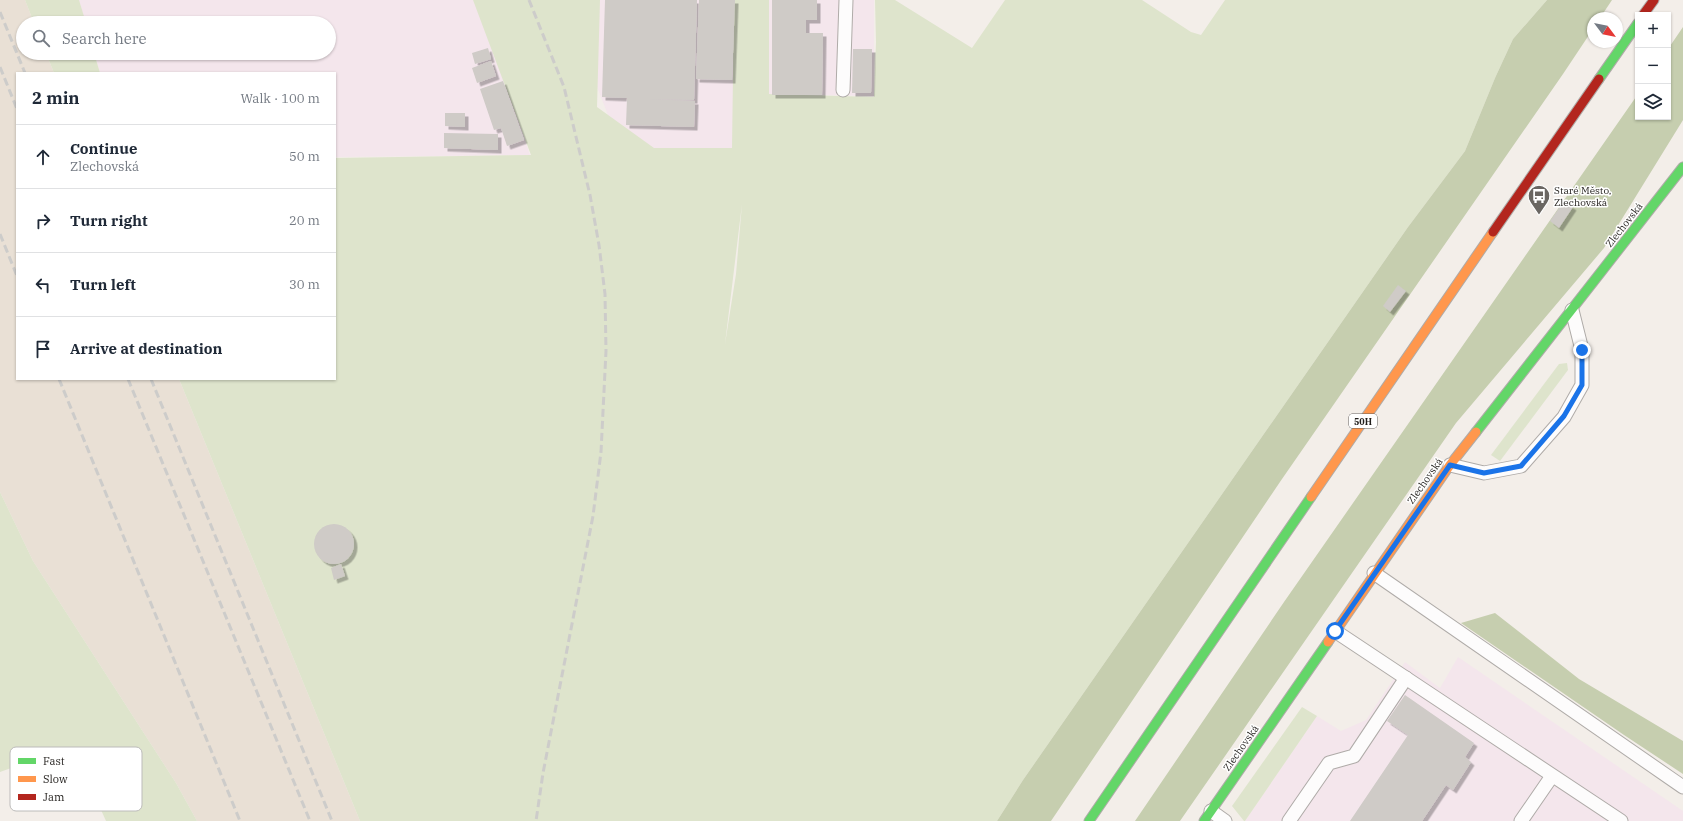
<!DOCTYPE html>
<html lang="en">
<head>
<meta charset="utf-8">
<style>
	:root { --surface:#fff; --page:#f6f6f7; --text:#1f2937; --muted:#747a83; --line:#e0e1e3 }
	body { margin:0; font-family:"IBM Plex Serif",serif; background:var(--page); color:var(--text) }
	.controls { position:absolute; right:12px; top:12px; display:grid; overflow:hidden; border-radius:0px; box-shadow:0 1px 3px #0004 }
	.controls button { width:36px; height:36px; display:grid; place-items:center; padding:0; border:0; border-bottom:1px solid var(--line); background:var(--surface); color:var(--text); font:20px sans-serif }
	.compass { position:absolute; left:1587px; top:12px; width:36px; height:36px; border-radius:50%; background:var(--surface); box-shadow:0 1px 3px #0004; rotate:122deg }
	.stop { position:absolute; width:12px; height:12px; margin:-9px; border:3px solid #1a73e8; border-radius:50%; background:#fff }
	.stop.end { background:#1a73e8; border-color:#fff; box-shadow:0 1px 4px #0008 }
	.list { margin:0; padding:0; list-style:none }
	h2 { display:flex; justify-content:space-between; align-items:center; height:52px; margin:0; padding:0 16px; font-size:17px }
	h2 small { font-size:13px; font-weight:400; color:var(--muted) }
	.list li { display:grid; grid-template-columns:26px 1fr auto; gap:12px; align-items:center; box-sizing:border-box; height:64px; padding:0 16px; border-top:1px solid var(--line) }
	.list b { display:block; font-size:15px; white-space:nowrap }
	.list p { margin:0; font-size:13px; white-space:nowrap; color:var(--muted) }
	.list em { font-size:13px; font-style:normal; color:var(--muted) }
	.icon { flex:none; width:22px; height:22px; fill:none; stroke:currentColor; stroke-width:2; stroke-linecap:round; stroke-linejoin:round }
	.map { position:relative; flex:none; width:1683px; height:821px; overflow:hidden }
	.search { position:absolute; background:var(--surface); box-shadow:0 1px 3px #0004; left:16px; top:16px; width:320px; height:44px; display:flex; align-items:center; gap:10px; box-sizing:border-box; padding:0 14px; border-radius:22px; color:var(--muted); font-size:15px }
	.panel { position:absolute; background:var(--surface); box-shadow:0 1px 3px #0004; left:16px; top:72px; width:320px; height:308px; border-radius:0px }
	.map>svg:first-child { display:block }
	.built { fill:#e9e0d5 }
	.industrial { fill:#f4e6ec }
	.green { fill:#dee4cc; fill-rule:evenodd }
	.forest { fill:#c6ceaf }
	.building { fill:#cfcbc7; filter:url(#shadow) }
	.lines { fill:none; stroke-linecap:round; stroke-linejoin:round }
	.lane-casing { stroke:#afaba8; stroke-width:15 }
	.fast-casing { stroke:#afaba8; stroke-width:11 }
	.slow-casing { stroke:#afaba8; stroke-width:11 }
	.jam-casing { stroke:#afaba8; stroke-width:11 }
	.lane { stroke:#fdfcfc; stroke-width:13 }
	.fast { stroke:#63d668; stroke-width:9 }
	.slow { stroke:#ff974d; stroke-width:9 }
	.jam { stroke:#b3261e; stroke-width:9 }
	.rail { stroke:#cdccca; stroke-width:3; stroke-dasharray:8 4; stroke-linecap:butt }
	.route { stroke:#1a73e8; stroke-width:5 }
	.labels { text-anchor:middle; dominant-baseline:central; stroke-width:3; stroke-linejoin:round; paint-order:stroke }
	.shield { fill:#fff; stroke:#63615f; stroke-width:1 }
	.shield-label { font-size:9px; font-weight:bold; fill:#201d1a }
	.poi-label { font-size:10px; fill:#201d1a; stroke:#fff; text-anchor:start }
	.street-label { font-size:10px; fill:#201d1a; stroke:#fff }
	.key { fill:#fff; stroke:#bcbbba; stroke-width:1 }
	.key-label { font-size:11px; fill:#201d1a }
</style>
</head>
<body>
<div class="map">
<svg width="1683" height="821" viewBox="0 0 1683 821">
	<defs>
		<filter id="shadow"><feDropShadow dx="3.5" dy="3.5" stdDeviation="0" flood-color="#0004"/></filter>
	</defs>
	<rect width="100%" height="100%" fill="#f3eee9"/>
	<path class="built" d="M 0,0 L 25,0 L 34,23 L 23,23 L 23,53 L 46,53 L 54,73 L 17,73 L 17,379 L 179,379 L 360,821 L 197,821 L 176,783 L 33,561 L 0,492 Z"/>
	<g class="industrial">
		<path d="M 79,0 L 474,0 L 504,79 L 530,155 L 335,157 L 335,73 L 100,73 L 94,53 L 329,53 L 329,23 L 85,23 Z"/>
		<path d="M 566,0 L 734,0 L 733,148 L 621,148 L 566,8 Z"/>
		<path d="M 769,0 L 874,0 L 874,96 L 769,94 Z"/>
		<path d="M 1458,657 L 1683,811 L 1683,821 L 1245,821 L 1317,716 L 1341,731 L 1366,720 L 1405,662 L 1440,688 Z"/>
	</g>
	<g class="green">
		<path d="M 25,0 L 79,0 L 86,23 L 34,23 Z"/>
		<path d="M 473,0 L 600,0 L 597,107 L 654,148 L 732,148 L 734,0 L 769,0 L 769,94 L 874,97 L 876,42 L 875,0 L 895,0 L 972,48 L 1005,0 L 1142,0 L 1191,32 L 1201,35 L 1225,0 L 1547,0 L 1513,39 L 1495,78 L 1465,151 L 1408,227 L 1023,780 L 997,821 L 360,821 L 179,379 L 335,379 L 335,158 L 531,155 ZM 742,204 L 736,274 L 725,344 Z"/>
		<path d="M 46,53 L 94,53 L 100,73 L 54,73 Z"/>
		<path d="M 1567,363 L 1568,370 L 1500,461 L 1491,455 L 1559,364 Z"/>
		<path d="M 0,492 L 33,561 L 176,783 L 197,821 L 106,821 L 89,783 L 64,749 L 0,772 Z"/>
		<path d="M 1302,707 L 1317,716 L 1245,821 L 1244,821 L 1232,806 Z"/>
	</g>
	<g class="forest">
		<path d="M 1547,0 L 1612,0 L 1600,18 L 1593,18 L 1593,29 L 1563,74 L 1282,479 L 1051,821 L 997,821 L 1023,780 L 1408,227 L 1465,151 L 1495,78 L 1513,39 Z"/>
		<path d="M 1683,27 L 1683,120 L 1604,248 L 1456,423 L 1180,821 L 1135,821 L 1284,602 L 1638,94 L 1638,117 L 1668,117 L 1668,49 Z"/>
		<path d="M 1495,613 L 1579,679 L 1683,741 L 1683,774 L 1624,735 L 1461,623 Z"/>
	</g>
	<g class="building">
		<path d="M 605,0 L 697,0 L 694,100 L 649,99 L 695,101 L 694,127 L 626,125 L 627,98 L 602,97 Z"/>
		<path d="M 699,0 L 735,0 L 732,80 L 696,79 Z"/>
		<path d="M 772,0 L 817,0 L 817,20 L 806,20 L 806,33 L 823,33 L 822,95 L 772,95 Z"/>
		<path d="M 488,48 L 491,59 L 475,64 L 472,53 Z"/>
		<path d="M 853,49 L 872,49 L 871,93 L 852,93 Z"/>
		<path d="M 491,61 L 496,76 L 477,83 L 472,68 Z"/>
		<path d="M 503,81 L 524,140 L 507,146 L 501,128 L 494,130 L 480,89 Z"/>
		<path d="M 445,113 L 465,113 L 465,127 L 445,126 Z"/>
		<path d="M 444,133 L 498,134 L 498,150 L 444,148 Z"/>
		<path d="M 1564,201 L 1573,207 L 1559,228 L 1550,221 Z"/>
		<path d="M 1398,285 L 1406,291 L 1390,312 L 1383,306 Z"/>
		<circle cx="334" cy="544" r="20"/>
		<path d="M 341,564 L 345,576 L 334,580 L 331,568 Z"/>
		<path d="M 1405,695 L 1474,743 L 1465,757 L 1471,762 L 1453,790 L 1446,785 L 1422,821 L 1350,821 L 1408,735 L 1387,721 Z"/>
	</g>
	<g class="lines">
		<g class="lane-casing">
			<g id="lane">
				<path d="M 843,90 L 846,0"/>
				<path d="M 1450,465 L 1484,473 L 1521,466 L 1564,417 L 1582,385 L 1582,350 L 1572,310"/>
				<path d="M 1374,573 L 1683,787"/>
				<path d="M 1335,631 L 1621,821"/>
				<path d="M 1211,811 L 1225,821"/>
				<path d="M 1289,821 L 1329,763 L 1354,756 L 1406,678"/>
				<path d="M 1521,821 L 1552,776"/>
			</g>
		</g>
		<g class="fast-casing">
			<g id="fast">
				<path d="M 1599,79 L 1638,23"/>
				<path d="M 1476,432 L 1683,167"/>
				<path d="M 1089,821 L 1311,497"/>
				<path d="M 1204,821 L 1328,642"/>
			</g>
		</g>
		<g class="slow-casing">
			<g id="slow">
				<path d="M 1311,497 L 1493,232"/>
				<path d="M 1328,642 L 1450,465 L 1476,432"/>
			</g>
		</g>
		<g class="jam-casing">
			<g id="jam">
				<path d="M 1643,15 L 1654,0"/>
				<path d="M 1493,232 L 1599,79"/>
			</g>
		</g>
		<use href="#lane" class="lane"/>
		<use href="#fast" class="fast"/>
		<use href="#slow" class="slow"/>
		<use href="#jam" class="jam"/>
		<g class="rail">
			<path d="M 529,0 L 564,87 L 590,195 L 599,245 L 605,294 L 606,351 L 601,452 L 593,516 L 543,773 L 536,821"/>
			<path d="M 0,12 L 25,73"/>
			<path d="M 0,67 L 17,109"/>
			<path d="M 0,234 L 17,276"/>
			<path d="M 59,379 L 240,821"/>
			<path d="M 128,379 L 310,821"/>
			<path d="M 151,379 L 332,821"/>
		</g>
	</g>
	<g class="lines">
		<path class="route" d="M 1335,631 L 1450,465 L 1484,473 L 1521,466 L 1564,416 L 1582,385 L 1582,350"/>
	</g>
	<defs>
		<g id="bus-pin" transform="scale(1.15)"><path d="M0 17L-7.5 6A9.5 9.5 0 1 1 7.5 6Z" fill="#6a6662" stroke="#fff"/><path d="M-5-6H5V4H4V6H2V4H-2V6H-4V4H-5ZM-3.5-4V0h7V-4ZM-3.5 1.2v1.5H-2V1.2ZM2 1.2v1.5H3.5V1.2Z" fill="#fff"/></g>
	</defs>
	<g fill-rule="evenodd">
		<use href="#bus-pin" x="1539" y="196"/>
	</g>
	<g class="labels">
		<rect class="shield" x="1349" y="414" width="28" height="14" rx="3"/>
		<g class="shield-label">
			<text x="1363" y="421">50H</text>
		</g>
		<g class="poi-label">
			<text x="1554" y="190">Staré Město,<tspan x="1554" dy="12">Zlechovská</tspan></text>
		</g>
		<g class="street-label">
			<text transform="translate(1624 225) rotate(-52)">Zlechovská</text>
			<text transform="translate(1425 481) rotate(-55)">Zlechovská</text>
			<text transform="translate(1241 748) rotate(-55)">Zlechovská</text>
		</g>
	</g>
	<rect x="10" y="747" width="132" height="64" rx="6" class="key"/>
	<rect x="18" y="758" width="18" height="6" fill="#63d668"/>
	<rect x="18" y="776" width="18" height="6" fill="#ff974d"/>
	<rect x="18" y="794" width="18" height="6" fill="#b3261e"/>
	<g class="key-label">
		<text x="43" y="765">Fast</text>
		<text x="43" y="783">Slow</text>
		<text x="43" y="801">Jam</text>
	</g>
</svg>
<div class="controls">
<button>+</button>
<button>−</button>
<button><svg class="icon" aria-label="layers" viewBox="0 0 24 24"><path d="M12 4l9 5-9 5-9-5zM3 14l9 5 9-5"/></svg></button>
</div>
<svg class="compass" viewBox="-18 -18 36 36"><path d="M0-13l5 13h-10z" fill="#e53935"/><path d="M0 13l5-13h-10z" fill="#747a83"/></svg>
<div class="stop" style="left:1335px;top:631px"></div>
<div class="stop end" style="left:1582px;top:350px"></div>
<div class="search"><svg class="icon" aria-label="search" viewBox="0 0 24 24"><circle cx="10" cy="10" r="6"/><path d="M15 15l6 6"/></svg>Search here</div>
<section class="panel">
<h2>2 min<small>Walk · 100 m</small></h2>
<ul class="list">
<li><svg class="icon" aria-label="ahead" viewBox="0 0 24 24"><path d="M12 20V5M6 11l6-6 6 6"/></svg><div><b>Continue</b><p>Zlechovská</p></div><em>50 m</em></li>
<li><svg class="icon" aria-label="right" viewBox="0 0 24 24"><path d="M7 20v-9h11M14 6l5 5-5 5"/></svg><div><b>Turn right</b></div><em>20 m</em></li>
<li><svg class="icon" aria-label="left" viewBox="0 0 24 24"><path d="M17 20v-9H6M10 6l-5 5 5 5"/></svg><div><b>Turn left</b></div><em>30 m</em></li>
<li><svg class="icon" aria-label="arrive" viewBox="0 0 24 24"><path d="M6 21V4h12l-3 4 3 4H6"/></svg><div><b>Arrive at destination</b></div></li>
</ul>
</section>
</div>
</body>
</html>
